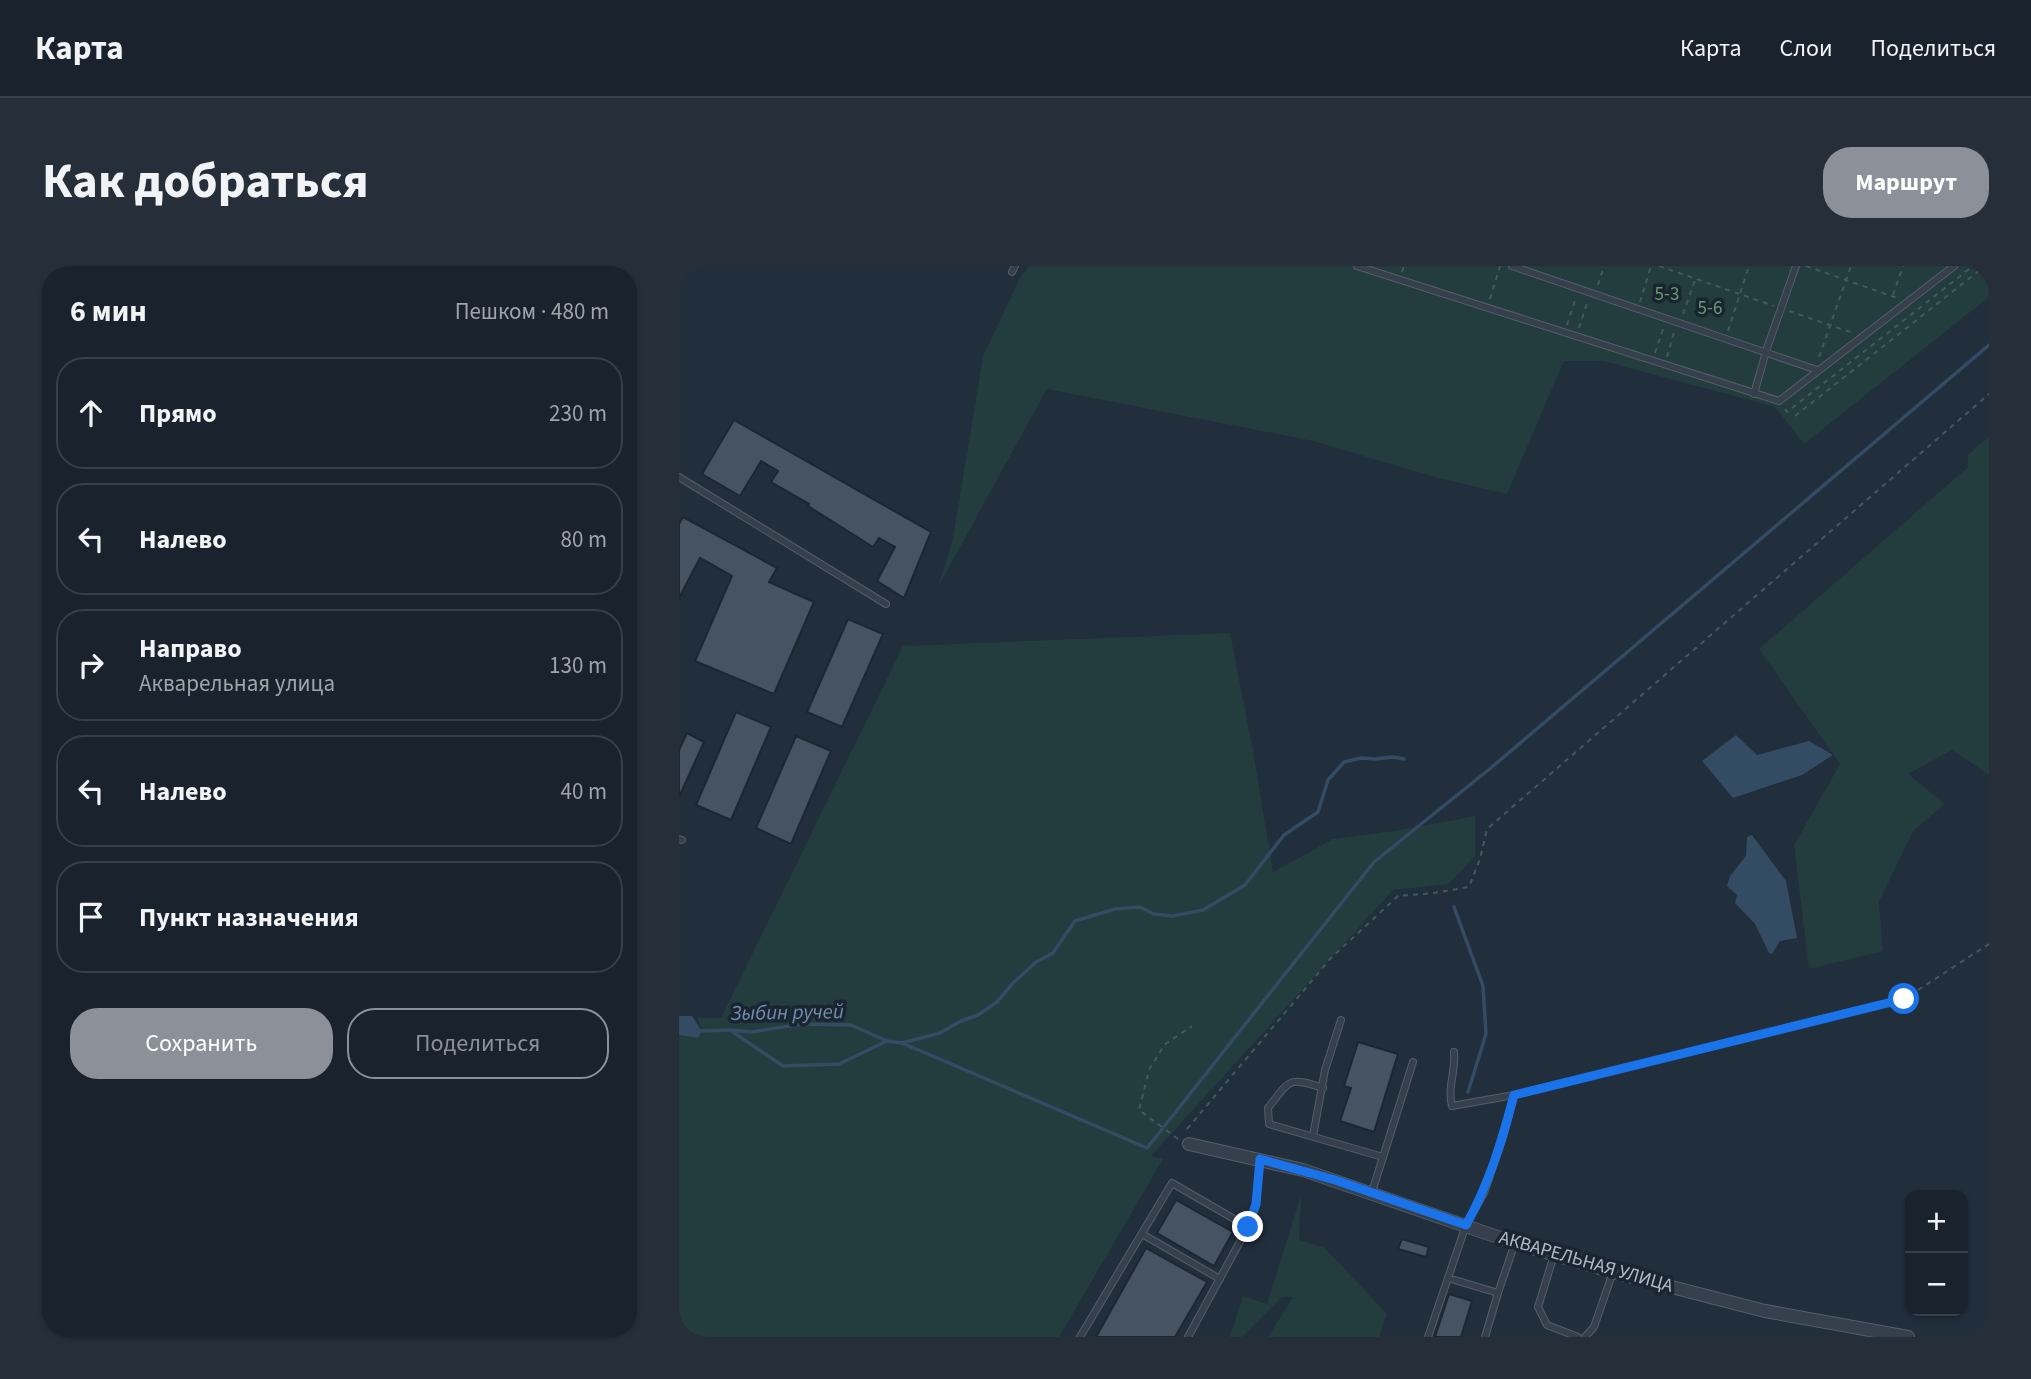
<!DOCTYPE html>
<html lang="ru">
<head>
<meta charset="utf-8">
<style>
	:root { --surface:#19222d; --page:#262f39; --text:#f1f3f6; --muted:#9fa4aa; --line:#373f49; --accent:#8c9099 }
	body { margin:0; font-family:"Source Sans 3",sans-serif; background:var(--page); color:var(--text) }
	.controls { position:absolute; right:21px; bottom:21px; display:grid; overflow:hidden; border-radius:14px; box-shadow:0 2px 5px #0004 }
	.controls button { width:63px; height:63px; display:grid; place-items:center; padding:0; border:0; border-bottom:2px solid var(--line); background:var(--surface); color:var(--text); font:35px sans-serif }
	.stop { position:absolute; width:21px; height:21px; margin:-16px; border:5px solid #1a73e8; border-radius:50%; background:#fff }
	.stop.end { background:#1a73e8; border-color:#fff; box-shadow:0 2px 7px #0008 }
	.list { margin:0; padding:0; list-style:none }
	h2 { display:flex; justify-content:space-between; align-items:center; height:91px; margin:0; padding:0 28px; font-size:30px }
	h2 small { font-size:23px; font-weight:400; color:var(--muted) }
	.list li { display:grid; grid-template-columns:46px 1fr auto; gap:21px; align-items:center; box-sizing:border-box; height:112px; margin:0 14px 14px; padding:0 14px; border:2px solid var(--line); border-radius:28px }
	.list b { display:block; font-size:26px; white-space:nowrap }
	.list p { margin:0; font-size:23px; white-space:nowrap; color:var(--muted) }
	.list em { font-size:23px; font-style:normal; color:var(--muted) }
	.actions { display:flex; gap:14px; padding:21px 28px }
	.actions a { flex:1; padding:16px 0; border:2px solid var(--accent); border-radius:28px; text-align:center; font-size:24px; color:var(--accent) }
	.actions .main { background:var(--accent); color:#fff }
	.icon { flex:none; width:38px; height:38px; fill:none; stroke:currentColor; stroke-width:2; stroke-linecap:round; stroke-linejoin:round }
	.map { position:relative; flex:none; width:1310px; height:1071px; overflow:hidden; border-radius:28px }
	header { display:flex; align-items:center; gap:42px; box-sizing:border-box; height:98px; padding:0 35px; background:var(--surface); border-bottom:2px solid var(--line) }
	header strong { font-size:33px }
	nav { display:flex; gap:38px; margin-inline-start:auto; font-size:24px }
	.intro { display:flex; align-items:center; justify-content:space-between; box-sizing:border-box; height:168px; padding:0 42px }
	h1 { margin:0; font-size:49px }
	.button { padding:18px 32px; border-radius:28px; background:var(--accent); color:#fff; font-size:24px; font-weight:700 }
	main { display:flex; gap:42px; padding:0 42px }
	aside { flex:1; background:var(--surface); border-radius:28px; box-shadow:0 2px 5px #0004 }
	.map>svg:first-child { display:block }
	.green { fill:#233c3d }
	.water { fill:#344b64 }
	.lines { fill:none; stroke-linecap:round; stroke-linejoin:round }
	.stream { stroke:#344b64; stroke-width:3.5 }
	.building { fill:#455363; stroke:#1c2733; stroke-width:2 }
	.lane-casing { stroke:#535e6a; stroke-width:8 }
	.street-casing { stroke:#535e6a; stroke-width:14 }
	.path { stroke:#41595a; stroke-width:2; stroke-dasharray:5 5; stroke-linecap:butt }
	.lane { stroke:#35404c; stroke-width:6 }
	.street { stroke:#35404c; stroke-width:12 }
	.route { stroke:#1a73e8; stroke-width:9 }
	.labels { text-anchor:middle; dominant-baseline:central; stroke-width:7; stroke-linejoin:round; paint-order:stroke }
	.park-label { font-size:19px; fill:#669a70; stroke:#1b2531 }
	.street-label { font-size:19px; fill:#b1bbc8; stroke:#1b2531 }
	.water-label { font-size:21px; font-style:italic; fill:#708dad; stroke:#1b2531 }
</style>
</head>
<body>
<header>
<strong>Карта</strong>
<nav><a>Карта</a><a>Слои</a><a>Поделиться</a></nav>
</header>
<div class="intro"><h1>Как добраться</h1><a class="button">Маршрут</a></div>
<main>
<aside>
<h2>6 мин<small>Пешком · 480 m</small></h2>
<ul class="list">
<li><svg class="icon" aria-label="ahead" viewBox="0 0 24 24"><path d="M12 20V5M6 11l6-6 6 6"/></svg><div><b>Прямо</b></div><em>230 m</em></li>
<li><svg class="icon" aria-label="left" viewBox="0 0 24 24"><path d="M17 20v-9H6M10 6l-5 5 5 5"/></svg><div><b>Налево</b></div><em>80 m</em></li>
<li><svg class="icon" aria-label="right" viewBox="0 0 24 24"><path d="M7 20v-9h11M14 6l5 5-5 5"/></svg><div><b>Направо</b><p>Акварельная улица</p></div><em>130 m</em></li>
<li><svg class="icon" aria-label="left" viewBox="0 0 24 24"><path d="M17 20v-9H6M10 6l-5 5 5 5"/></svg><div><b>Налево</b></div><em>40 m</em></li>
<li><svg class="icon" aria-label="arrive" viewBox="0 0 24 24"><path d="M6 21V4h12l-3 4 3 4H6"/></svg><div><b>Пункт назначения</b></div></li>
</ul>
<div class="actions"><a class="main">Сохранить</a><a>Поделиться</a></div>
</aside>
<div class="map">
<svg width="1310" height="1071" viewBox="0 0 1310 1071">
	<rect width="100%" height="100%" fill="#212e3c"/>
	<g class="green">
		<path d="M 350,0 L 1310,0 L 1310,31 L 1125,178 L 1096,141 L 924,95 L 885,95 L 828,228 L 759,212 L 634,175 L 368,123 L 259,321 L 273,276 L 304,90 L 342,10 Z"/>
		<path d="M 1310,170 L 1310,509 L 1273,484 L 1229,508 L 1266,538 L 1234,565 L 1200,636 L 1204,685 L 1130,703 L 1115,579 L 1161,498 L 1080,383 L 1289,201 L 1289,189 Z"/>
		<path d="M 551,367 L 574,485 L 594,606 L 654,573 L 722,564 L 796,550 L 796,590 L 770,618 L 714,624 L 472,890 L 484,893 L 380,1071 L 0,1071 L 0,769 L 19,772 L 23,765 L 18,752 L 42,752 L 224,380 Z"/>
		<path d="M 622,929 L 620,974 L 646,982 L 708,1048 L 700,1071 L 589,1071 L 614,1031 L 603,1031 L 563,1071 L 551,1071 L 564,1030 L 588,1038 Z"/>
	</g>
	<g class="water">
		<path d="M 1057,469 L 1078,489 L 1130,475 L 1154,489 L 1123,509 L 1054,532 L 1023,495 Z"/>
		<path d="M 1073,569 L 1107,615 L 1118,672 L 1101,675 L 1093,688 L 1090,687 L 1076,658 L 1056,637 L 1058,629 L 1048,620 L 1051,610 L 1067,590 L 1068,571 Z"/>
		<path d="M 0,750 L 13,750 L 23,765 L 19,772 L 0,769 Z"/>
	</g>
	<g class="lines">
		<g class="stream">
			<path d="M 775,641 L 804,720 L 807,768 L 789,826"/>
			<path d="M 51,764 L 104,800 L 160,798 L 208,775"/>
			<path d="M 20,765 L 51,764 L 72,766 L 123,758 L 172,759 L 208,775 L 223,777 L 261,767 L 282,755 L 299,749 L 318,736 L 334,717 L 357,696 L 374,687 L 396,655 L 436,643 L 461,641 L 475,648 L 494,650 L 524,644 L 566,619 L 605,569 L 639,546 L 649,514 L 665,496 L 682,492 L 696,493 L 714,491 L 725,493"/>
			<path d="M 223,777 L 468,882 L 695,596 L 813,501 L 1310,79"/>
		</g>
	</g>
	<g class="building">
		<path d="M 55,154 L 252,266 L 225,332 L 198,315 L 216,281 L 200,272 L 194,281 L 129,240 L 130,238 L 92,216 L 99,205 L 82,195 L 61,230 L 23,208 Z"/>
		<path d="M 4,251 L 98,302 L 90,316 L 135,336 L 95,428 L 16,395 L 53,310 L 21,292 L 0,332 L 0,258 Z"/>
		<path d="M 169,353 L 204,368 L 163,461 L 128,446 Z"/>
		<path d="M 57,446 L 92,461 L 52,554 L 17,539 Z"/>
		<path d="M 8,467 L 25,476 L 0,531 L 0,484 Z"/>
		<path d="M 117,470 L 152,485 L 112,578 L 77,562 Z"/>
		<path d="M 679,776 L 719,788 L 695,866 L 661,855 L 672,822 L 665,820 Z"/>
		<path d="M 497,934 L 554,966 L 535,1000 L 478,967 Z"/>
		<path d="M 723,973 L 750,981 L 747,991 L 719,983 Z"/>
		<path d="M 467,982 L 528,1016 L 496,1071 L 417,1071 Z"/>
		<path d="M 770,1028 L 793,1035 L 782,1071 L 756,1071 Z"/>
	</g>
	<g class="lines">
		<g class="lane-casing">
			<g id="lane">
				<path d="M 678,0 L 1100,135 L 1275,0"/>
				<path d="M 833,0 L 1138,104"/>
				<path d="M 333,6 L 336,0"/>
				<path d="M 1075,128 L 1088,82 L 1117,0"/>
				<path d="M 0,211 L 207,338"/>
				<path d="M 0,573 L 3,574"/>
				<path d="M 775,786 C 777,806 768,821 773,840 L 835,829 L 824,871 L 805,927 L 787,959 L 769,1012 L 819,1027 L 836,977"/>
				<path d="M 644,822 C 609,810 611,814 589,842 L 590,858 L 704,891"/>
				<path d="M 634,870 L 646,804 L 662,754"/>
				<path d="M 693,926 L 734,796"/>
				<path d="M 463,968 L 541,1013"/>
				<path d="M 875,989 L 859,1041 L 868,1059 L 899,1071"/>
				<path d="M 401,1071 L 493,917 L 569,961"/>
				<path d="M 509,1071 L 569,961 L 577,938 L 581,895"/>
				<path d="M 749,1071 L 769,1012"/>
				<path d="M 806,1071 L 819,1027"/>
				<path d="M 906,1071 L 915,1061 L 934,1006"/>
			</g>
		</g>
		<g class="street-casing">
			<path id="street" d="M 510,878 L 624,904 L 836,977 L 934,1006 L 1086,1045 L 1229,1071"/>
		</g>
		<g class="path">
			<path d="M 980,0 L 1095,40"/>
			<path d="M 1127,0 L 1218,32"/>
			<path d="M 723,6 L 725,0"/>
			<path d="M 919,19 L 925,0"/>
			<path d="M 1214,29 L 1224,0"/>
			<path d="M 811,33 L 821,0"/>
			<path d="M 961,36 L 972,0"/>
			<path d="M 1110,45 L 1174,67"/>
			<path d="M 1004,48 L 1016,14"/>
			<path d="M 888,59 L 897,31"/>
			<path d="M 900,62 L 909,34"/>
			<path d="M 1049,65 L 1070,0"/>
			<path d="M 976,87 L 984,63"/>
			<path d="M 988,91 L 995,66"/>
			<path d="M 1140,91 L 1172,0"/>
			<path d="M 1106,143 L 1108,146 L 1294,0"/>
			<path d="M 1116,150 L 1306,0"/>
			<path d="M 843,827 L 1225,733 L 1310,678"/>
			<path d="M 508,863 L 652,692 L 719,630 L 755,627 L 790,621 L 801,593 L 808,563 L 1310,128"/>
			<path d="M 499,873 L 460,844 L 470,804 L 485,779 L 513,760"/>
		</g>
		<use href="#lane" class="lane"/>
		<use href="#street" class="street"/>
	</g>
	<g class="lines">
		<path class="route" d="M 569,961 L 577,938 L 581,893 L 656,914 L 787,959 C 810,918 823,875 835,829 L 1225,733"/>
	</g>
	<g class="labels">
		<g class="park-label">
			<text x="988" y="28">5-3</text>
			<text x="1031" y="42">5-6</text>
		</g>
		<g class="street-label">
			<text transform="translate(907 996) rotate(16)">АКВАРЕЛЬНАЯ УЛИЦА</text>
		</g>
		<g class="water-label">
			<text transform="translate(108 746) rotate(-1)">Зыбин ручей</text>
		</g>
	</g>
</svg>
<div class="controls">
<button>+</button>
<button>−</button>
</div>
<div class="stop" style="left:1225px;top:733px"></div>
<div class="stop end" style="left:569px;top:961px"></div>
</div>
</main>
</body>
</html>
